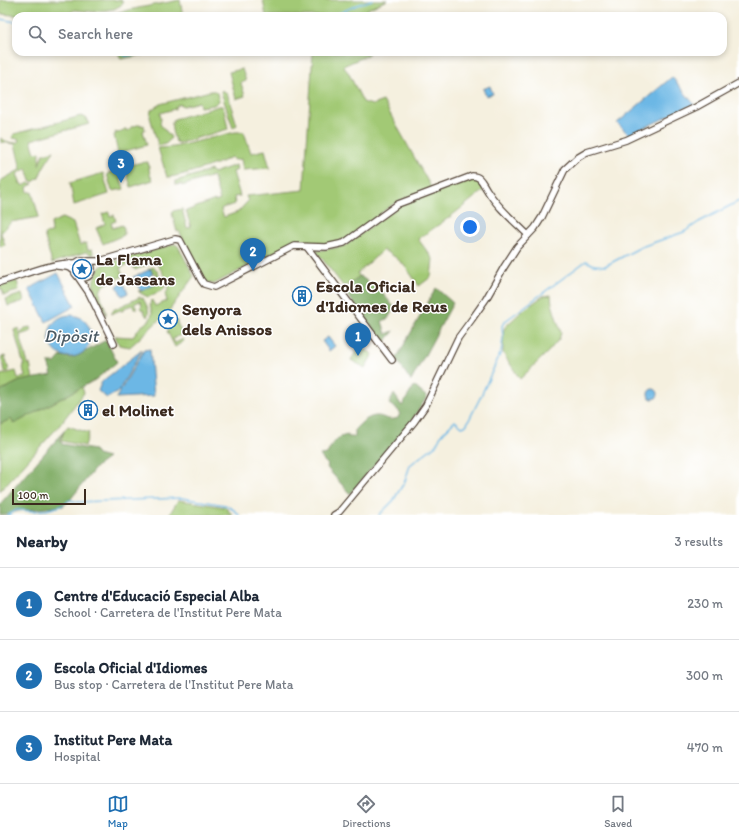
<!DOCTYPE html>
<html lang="en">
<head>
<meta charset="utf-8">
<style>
	:root { --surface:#fff; --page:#f2f2f3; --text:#1f2937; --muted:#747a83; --line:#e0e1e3; --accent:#1f6fb2 }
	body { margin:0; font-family:Itim,sans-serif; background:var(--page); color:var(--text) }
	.scale { position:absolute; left:12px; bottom:10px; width:74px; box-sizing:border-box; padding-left:4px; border:2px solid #3b2a1e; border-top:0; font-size:11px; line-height:14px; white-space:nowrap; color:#3b2a1e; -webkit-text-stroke:3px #fff; paint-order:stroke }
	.you { position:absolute; left:470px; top:227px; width:14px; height:14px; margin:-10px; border:3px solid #fff; border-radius:50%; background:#1a73e8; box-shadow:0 0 0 6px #1a73e833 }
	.badge { display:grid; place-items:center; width:26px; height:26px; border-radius:50%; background:var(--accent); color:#fff; font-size:13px; font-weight:700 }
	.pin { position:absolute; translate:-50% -33px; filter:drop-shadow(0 1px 2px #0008) }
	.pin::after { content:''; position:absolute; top:21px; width:14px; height:12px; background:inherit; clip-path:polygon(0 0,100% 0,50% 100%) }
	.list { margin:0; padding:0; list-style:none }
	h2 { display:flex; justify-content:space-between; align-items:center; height:52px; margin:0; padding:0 16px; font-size:17px }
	h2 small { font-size:13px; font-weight:400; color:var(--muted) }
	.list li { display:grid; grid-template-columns:26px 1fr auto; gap:12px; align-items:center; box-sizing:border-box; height:72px; padding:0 16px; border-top:1px solid var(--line) }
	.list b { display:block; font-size:15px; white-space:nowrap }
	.list p { margin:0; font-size:13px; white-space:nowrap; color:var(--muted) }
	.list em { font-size:13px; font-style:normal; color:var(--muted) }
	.icon { flex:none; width:22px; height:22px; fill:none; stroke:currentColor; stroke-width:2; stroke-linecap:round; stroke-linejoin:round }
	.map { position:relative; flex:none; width:739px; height:515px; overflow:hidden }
	.search { position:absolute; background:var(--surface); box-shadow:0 2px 6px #0003; left:12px; right:12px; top:12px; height:44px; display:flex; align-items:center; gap:10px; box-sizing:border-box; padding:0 14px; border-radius:12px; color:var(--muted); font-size:15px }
	.sheet { height:268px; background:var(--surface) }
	nav { display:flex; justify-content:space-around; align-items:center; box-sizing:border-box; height:56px; border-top:1px solid var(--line); background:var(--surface); font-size:11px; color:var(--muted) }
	nav a { display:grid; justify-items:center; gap:2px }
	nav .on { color:var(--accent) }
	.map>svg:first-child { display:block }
	.green { fill:#a2c974; stroke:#6e7a49 }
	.forest { fill:#81ad66; stroke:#5e6c42 }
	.water { fill:#6cb7e5; stroke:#547082 }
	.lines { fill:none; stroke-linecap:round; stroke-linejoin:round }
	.stream { stroke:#6cb7e5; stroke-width:1.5 }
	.minor-casing { stroke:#57483b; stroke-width:8 }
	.minor { stroke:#fff; stroke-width:5.5 }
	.labels { text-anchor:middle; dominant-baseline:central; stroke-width:3; stroke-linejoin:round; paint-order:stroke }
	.poi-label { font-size:17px; font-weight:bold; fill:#3b2a1e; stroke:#fff; text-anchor:start }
	.water-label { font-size:18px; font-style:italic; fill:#4c5b64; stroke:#fff }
</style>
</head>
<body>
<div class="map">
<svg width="739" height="515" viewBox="0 0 739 515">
	<rect width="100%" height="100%" fill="#fff"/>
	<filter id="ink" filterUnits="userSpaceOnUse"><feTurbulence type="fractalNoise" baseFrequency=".025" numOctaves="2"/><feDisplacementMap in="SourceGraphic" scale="8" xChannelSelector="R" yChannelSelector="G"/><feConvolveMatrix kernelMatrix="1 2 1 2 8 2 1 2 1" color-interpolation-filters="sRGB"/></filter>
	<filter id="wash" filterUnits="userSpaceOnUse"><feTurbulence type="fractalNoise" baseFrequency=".012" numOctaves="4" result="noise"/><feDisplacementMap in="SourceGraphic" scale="16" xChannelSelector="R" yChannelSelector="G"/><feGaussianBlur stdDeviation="0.9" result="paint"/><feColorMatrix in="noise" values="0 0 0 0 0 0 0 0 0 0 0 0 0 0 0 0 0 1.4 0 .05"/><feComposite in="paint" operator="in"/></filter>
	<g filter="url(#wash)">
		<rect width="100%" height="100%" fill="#f5f0df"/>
		<g class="green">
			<path d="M 0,0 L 122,0 L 123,4 L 114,9 L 94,12 L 75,10 L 63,16 L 26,16 L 0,14 Z"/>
			<path d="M 180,0 L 183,16 L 112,16 L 128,10 Z"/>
			<path d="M 263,0 L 387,0 L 368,9 L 366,12 L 364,11 L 364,16 L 266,16 Z"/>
			<path d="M 118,52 L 157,52 L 121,59 Z"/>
			<path d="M 313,52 L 368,52 L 368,55 L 343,66 L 348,72 L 363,102 L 372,105 L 383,101 L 432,189 C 417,194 402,198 389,207 C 372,219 356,237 336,243 C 321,248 305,242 290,244 L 214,284 L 208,283 L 204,280 L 179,231 L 177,232 L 172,213 L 173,211 L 182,209 L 187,228 L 191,227 L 186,211 L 215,200 L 215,202 L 220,200 L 213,176 L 182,186 L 182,184 L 176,185 L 176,181 L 211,170 L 213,173 L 236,165 L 237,170 L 233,172 L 240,196 L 234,197 L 235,204 L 222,208 L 221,210 L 224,217 L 238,212 L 248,201 L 246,196 L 304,190 Z"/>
			<path d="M 242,69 L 246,81 L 241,83 L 245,96 L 236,99 L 229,72 Z"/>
			<path d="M 222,90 L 227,93 L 237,125 L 233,128 L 221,92 Z"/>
			<path d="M 210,91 L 215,91 L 217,93 L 219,101 L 214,105 L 200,107 L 199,102 L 183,106 L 179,104 L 175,107 L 175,109 L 160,113 L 161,119 L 160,124 L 171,137 C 169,143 164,146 158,145 L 150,117 L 151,110 L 160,104 Z"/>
			<path d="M 219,106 L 222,106 L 224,109 L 228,129 L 187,141 L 180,143 L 176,142 C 173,135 169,125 174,119 Z"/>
			<path d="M 81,116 L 86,118 L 89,124 L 31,140 L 35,153 L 40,152 L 39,165 L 43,154 L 54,151 C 48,160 42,168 39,178 L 33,182 L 31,181 L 27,168 L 17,174 L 20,181 L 19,183 L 21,183 L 23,186 L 29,183 L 33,184 L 27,187 L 28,192 L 32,192 L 39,217 L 11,222 L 1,233 L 5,245 L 0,247 L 0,181 L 21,169 L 15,144 L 1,142 L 1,138 C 6,142 12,144 18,142 L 19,139 L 12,138 L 14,134 Z"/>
			<path d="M 141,124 L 141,126 L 144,125 L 145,130 L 143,131 L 147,145 L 118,153 L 114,135 L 116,134 L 115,132 L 117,133 L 124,131 L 124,129 L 126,129 L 127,131 L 131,129 L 131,127 Z"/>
			<path d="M 235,132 L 244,132 L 251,153 L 265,150 L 270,168 L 243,170 L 241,159 L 235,160 L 231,157 C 223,163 176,178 167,177 L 158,148 L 174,147 Z"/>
			<path d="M 148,162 L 150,175 L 153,180 L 131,187 L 125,167 L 138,163 Z"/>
			<path d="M 118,169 L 124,189 L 112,191 L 107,174 Z"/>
			<path d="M 103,173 L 109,194 L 74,205 L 70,183 Z"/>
			<path d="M 471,178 L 478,179 L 484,190 L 450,217 L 418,239 L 433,259 L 431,277 L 419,286 C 407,269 402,259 383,250 L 357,274 L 360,276 L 344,287 L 316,251 L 340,247 L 346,245 L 400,205 Z"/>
			<path d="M 109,212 L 110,216 L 114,215 L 116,221 L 111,223 L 113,228 L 122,225 L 124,228 L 124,235 L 103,244 L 96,228 L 105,224 L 102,214 Z"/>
			<path d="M 62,218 L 73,223 L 80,245 L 86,243 L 88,250 L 92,249 L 94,255 L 86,252 L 52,263 L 44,234 L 52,233 L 51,223 Z"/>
			<path d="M 175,244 L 178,246 L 194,276 L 169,311 L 130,347 L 119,345 L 115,336 L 133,337 L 140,327 L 150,320 L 152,313 L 150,305 L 151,300 L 152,300 L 155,306 L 167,301 L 165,294 C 166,292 168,292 168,289 C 169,285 160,265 156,264 C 151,261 141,268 135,270 L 131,263 L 120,268 L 123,276 C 110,283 94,284 103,302 C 105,307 106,310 106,315 L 93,286 L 94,279 L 99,268 L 105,264 Z"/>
			<path d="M 153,267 L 156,269 L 165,287 L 163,290 L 148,297 L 140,293 L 138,291 L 139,290 L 140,292 L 157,282 L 155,278 L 157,274 L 153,274 L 151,270 L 149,270 L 148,269 Z"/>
			<path d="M 17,281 L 19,289 L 18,291 L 4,295 L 2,289 L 0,289 L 0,286 Z"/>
			<path d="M 22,294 L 24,301 L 8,306 L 6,299 Z"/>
			<path d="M 551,295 L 552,304 L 561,333 L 559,339 L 548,352 L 520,379 L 503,353 L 503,332 L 505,327 L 521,312 L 543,296 Z"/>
			<path d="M 140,297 L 143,298 C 146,305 151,310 147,317 L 143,310 L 142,310 L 140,308 L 142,305 L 140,301 L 134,304 L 137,308 L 134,308 L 132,305 L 124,308 L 125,310 L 121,311 L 120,310 L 111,314 L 113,310 Z"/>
			<path d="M 176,320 L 182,334 L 173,339 L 175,343 L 183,339 L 184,341 L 175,347 L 167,331 Z"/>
			<path d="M 30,327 L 32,331 L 20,335 L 28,364 L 30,364 L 33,379 L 20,381 L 0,391 L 0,375 L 16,371 L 18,378 L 25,377 L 23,367 L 24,366 L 14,330 L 18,328 L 20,333 L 22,332 L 25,328 Z"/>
			<path d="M 359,346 L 373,354 L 365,368 L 351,360 Z"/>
			<path d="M 5,356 L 9,371 L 5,372 L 1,357 Z"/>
			<path d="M 82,387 L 84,393 L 59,426 L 0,491 L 0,424 L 11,419 L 14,424 Z"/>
			<path d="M 68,426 L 89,433 L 85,446 L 61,441 L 64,431 Z"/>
			<path d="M 178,500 L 225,507 L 233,515 L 169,515 Z"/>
		</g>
		<g class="forest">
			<path d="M 360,276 L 371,284 L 375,284 L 394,307 L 388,319 L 382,321 L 386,334 L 394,331 L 384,343 L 345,292 L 352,282 Z"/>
			<path d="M 436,288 L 453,303 L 411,381 L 396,359 Z"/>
			<path d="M 106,340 L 117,362 L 95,380 L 14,424 L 11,419 L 0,424 L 0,391 L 20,381 L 52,375 L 48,363 L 55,363 L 61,356 L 71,358 L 79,355 Z"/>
			<path d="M 414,386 L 427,397 L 411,422 L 350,494 L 328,469 L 327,466 L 328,465 L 323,460 L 320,455 L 327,454 C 332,444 336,436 348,435 L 348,437 L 355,437 L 355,429 C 361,423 367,417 375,416 C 384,415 386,422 398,418 L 400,413 L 398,410 L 389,404 L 394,394 L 402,406 Z"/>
			<path d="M 64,431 L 60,439 L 62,444 L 94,450 L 97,455 L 108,458 L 96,467 L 70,500 L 63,506 L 18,511 L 6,515 L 0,515 L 0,504 Z"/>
		</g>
		<g class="water">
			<path d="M 672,77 L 694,104 L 629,135 L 617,123 Z"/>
			<path d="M 490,86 L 493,94 L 486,96 L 483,89 Z"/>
			<path d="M 151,269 L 152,273 L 152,275 L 136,282 L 133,277 Z"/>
			<path d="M 58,273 L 75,306 L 46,322 L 29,289 Z"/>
			<path d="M 153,279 L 156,279 L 158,282 L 156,284 L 141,291 L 138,286 Z"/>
			<path d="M 123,282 L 128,293 L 122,296 L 117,286 Z"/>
			<circle cx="70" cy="336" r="21"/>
			<path d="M 328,337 L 335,346 L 329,351 L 322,341 Z"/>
			<path d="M 150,349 L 154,396 L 116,398 L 144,350 Z"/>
			<path d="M 142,350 L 118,392 L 107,398 L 98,391 L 101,383 L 105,379 Z"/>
			<circle cx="653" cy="394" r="5"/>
		</g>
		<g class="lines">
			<g class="stream">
				<path d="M 333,16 L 357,5 L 372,0"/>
				<path d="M 0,19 L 16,22"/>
				<path d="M 118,52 L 126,56 L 145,52"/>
				<path d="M 8,515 L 17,510 L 33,511 L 46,510 L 61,506 L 70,500 L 78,502 L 182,498 L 225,505 L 234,510 L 239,515"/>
				<path d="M 379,515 L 393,501 L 405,481 L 410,465 L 436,445 L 441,435 L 455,421 L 462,427 L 465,426 L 467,424 L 480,398 L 501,352 L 503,338 L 502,326 L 504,322 L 586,261 L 594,265 L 605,266 L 641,247 L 684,232 L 699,222 L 739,201"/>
			</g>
		</g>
	</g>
	<g filter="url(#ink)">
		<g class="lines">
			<g class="minor-casing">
				<g id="minor">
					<path d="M 307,247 L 392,360"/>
					<circle cx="83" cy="269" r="9"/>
					<path d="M 85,261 L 100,261 L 175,239 L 180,240 L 201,280 L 204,284 L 214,287 L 294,246 L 326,247 L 344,243 L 398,204 L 472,176 C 481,176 482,183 487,190 C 497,207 514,221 528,235"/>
					<path d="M 57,266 L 67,267 L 74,270"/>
					<path d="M 78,277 L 89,293 L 114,344"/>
					<path d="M 0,282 C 23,275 53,262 76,263"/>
					<path d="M 334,515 L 339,512 L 414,422 L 426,405 L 458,338 L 472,319 L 486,299 L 504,267 L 517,247 L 535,228 L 542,217 L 565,169 L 577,158 L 587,152 L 626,140 L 696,107 L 739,83"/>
				</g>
			</g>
			<use href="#minor" class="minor"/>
		</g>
	</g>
	<defs>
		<g id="sight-ring" transform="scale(1)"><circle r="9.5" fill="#fff" stroke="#1f6fb2" stroke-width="1.5"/><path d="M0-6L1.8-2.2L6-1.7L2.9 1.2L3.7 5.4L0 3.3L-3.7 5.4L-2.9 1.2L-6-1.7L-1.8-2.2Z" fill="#1f6fb2"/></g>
		<g id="building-ring" transform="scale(1)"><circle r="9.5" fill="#fff" stroke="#1f6fb2" stroke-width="1.5"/><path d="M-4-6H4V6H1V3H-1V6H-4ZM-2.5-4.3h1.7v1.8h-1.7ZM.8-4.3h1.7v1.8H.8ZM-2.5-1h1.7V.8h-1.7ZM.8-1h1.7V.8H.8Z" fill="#1f6fb2"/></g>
	</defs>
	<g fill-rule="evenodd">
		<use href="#sight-ring" x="82" y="269"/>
		<use href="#building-ring" x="302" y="296"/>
		<use href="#sight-ring" x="168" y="319"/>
		<use href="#building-ring" x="88" y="410"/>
	</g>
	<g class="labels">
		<g class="poi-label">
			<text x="96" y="259">La Flama<tspan x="96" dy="20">de Jassans</tspan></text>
			<text x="316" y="286">Escola Oficial<tspan x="316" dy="20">d'Idiomes de Reus</tspan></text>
			<text x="182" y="309">Senyora<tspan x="182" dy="20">dels Anissos</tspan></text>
			<text x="102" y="410">el Molinet</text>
		</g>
		<g class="water-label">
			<text x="71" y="336">Dipòsit</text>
		</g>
	</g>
</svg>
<div class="scale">100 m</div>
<div class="you"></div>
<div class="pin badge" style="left:358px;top:356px">1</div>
<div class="pin badge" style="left:253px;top:271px">2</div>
<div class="pin badge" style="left:121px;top:183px">3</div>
<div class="search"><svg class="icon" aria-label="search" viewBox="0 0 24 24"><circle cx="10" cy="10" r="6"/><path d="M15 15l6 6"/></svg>Search here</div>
</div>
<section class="sheet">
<h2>Nearby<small>3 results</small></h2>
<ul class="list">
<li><span class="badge">1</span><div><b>Centre d'Educació Especial Alba</b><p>School · Carretera de l'Institut Pere Mata</p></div><em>230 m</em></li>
<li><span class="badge">2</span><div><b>Escola Oficial d'Idiomes</b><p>Bus stop · Carretera de l'Institut Pere Mata</p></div><em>300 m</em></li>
<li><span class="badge">3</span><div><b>Institut Pere Mata</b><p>Hospital</p></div><em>470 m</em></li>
</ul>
</section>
<nav>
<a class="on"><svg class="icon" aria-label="map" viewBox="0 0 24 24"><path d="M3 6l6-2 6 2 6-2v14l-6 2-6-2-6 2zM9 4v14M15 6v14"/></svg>Map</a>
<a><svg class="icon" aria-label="directions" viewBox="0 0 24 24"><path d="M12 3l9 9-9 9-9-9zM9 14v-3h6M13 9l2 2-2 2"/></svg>Directions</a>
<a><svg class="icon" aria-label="saved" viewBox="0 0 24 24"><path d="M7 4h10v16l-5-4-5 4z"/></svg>Saved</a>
</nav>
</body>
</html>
